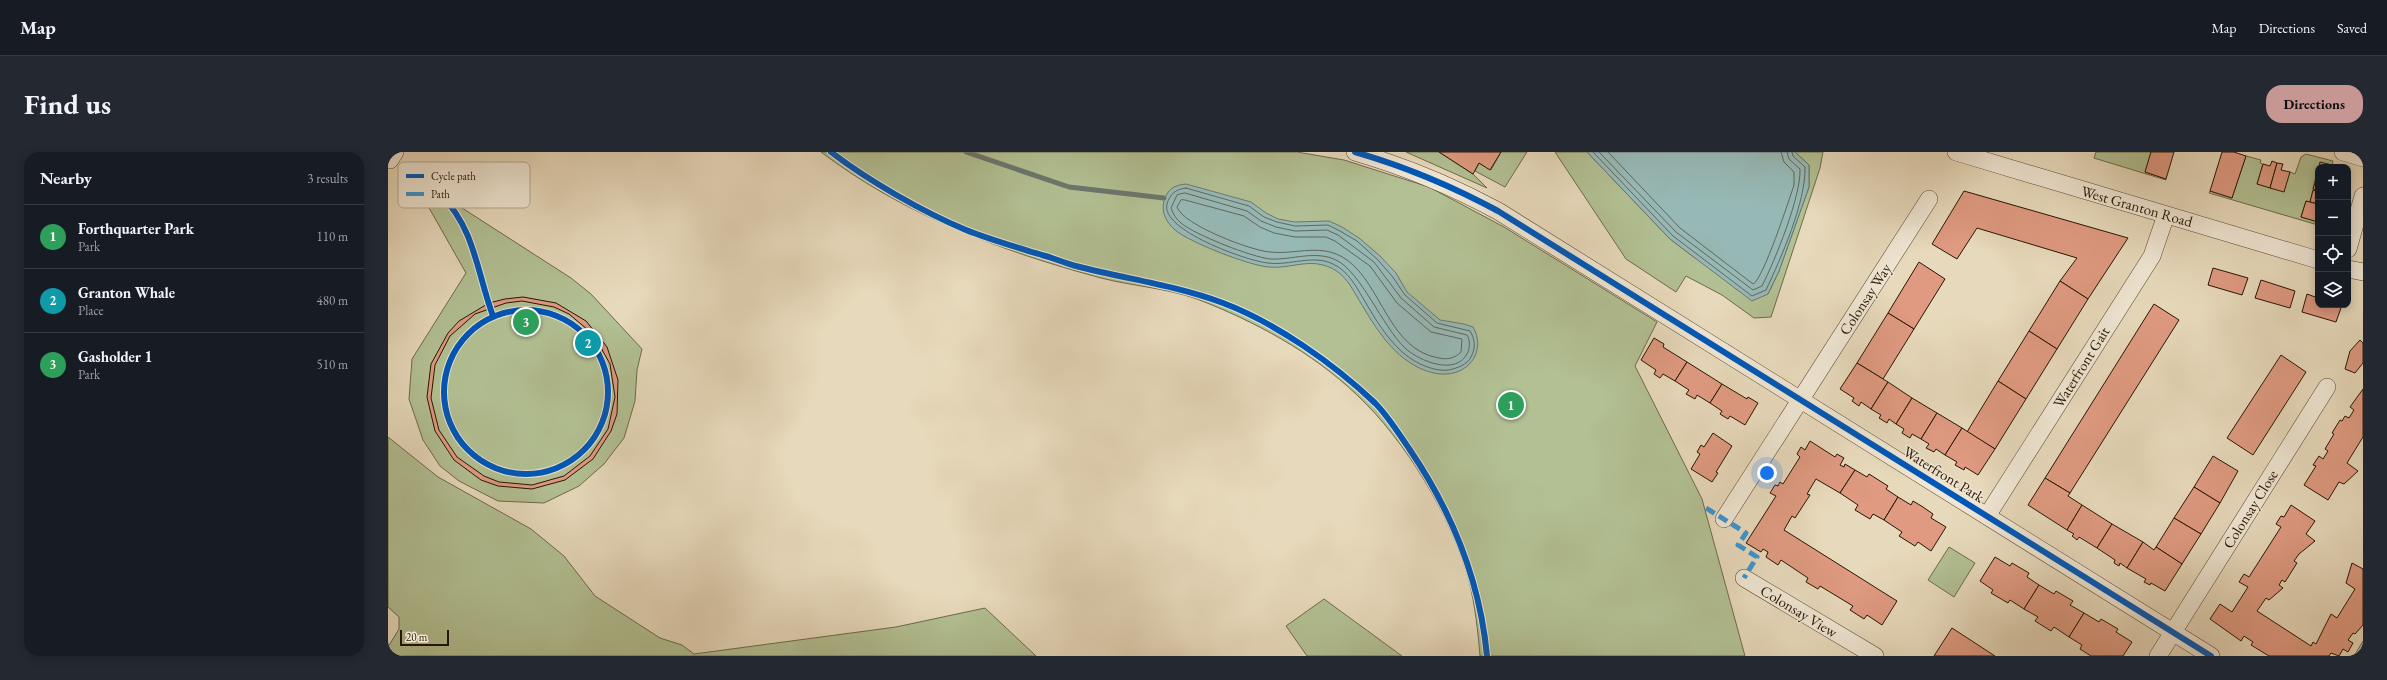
<!DOCTYPE html>
<html lang="en">
<head>
<meta charset="utf-8">
<style>
	:root { --surface:#171b24; --page:#242831; --text:#f1f3f6; --muted:#9ea1a6; --line:#363941; --accent:#c59692 }
	body { margin:0; font-family:"EB Garamond",serif; background:var(--page); color:var(--text) }
	.controls { position:absolute; right:12px; top:12px; display:grid; overflow:hidden; border-radius:8px; box-shadow:0 2px 10px #0003 }
	.controls button { width:36px; height:36px; display:grid; place-items:center; padding:0; border:0; border-bottom:1px solid var(--line); background:var(--surface); color:var(--text); font:20px sans-serif }
	.scale { position:absolute; left:12px; bottom:10px; width:49px; box-sizing:border-box; padding-left:4px; border:2px solid #281502; border-top:0; font-size:11px; line-height:14px; white-space:nowrap; color:#281502; -webkit-text-stroke:3px #efe6d3; paint-order:stroke }
	.you { position:absolute; left:1379px; top:321px; width:14px; height:14px; margin:-10px; border:3px solid #fff; border-radius:50%; background:#1a73e8; box-shadow:0 0 0 6px #1a73e833 }
	.badge { display:grid; place-items:center; width:26px; height:26px; border-radius:50%; background:var(--accent); color:#fff; font-size:13px; font-weight:700 }
	.pin { position:absolute; translate:-50% -50%; border:2px solid #fff; box-shadow:0 1px 4px #0006 }
	.list { margin:0; padding:0; list-style:none }
	h2 { display:flex; justify-content:space-between; align-items:center; height:52px; margin:0; padding:0 16px; font-size:17px }
	h2 small { font-size:13px; font-weight:400; color:var(--muted) }
	.list li { display:grid; grid-template-columns:26px 1fr auto; gap:12px; align-items:center; box-sizing:border-box; height:64px; padding:0 16px; border-top:1px solid var(--line) }
	.list b { display:block; font-size:15px; white-space:nowrap }
	.list p { margin:0; font-size:13px; white-space:nowrap; color:var(--muted) }
	.list em { font-size:13px; font-style:normal; color:var(--muted) }
	.icon { flex:none; width:22px; height:22px; fill:none; stroke:currentColor; stroke-width:2; stroke-linecap:round; stroke-linejoin:round }
	.map { position:relative; flex:none; width:1975px; height:504px; overflow:hidden; border-radius:16px }
	header { display:flex; align-items:center; gap:24px; box-sizing:border-box; height:56px; padding:0 20px; background:var(--surface); border-bottom:1px solid var(--line) }
	header strong { font-size:19px }
	nav { display:flex; gap:22px; margin-inline-start:auto; font-size:14px }
	.intro { display:flex; align-items:center; justify-content:space-between; box-sizing:border-box; height:96px; padding:0 24px }
	h1 { margin:0; font-size:28px }
	.button { padding:10px 18px; border-radius:16px; background:var(--accent); color:#111; font-size:14px; font-weight:700 }
	main { display:flex; gap:24px; padding:0 24px }
	aside { flex:1; background:var(--surface); border-radius:16px; box-shadow:0 2px 10px #0003 }
	.map>svg:first-child { display:block }
	.green { fill:#b2c093; stroke:#6d6a4a }
	.water { fill:#97b9b6; stroke:#6b776e }
	.lines { fill:none; stroke-linecap:round; stroke-linejoin:round }
	.shore { stroke:#60675c; stroke-width:1 }
	.stream { stroke:#6b776e; stroke-width:5 }
	.building { fill:#df9a81; stroke:#281502; fill-rule:evenodd }
	.minor-casing { stroke:#584630; stroke-width:18 }
	.minor { stroke:#efe6d3; stroke-width:17 }
	.quiet { stroke:#3c93d1; stroke-width:5; stroke-dasharray:10 5; stroke-linecap:butt }
	.cycleway-casing { stroke:#efe6d3; stroke-width:8 }
	.cycleway { stroke:#0057b8; stroke-width:6 }
	.labels { text-anchor:middle; dominant-baseline:central; stroke-width:3; stroke-linejoin:round; paint-order:stroke }
	.street-label { font-size:15px; fill:#281502; stroke:#efe6d3 }
	.key { fill:#efe6d3; stroke:#b3a794; stroke-width:1 }
	.key-label { font-size:11px; fill:#281502 }
</style>
</head>
<body>
<header>
<strong>Map</strong>
<nav><a>Map</a><a>Directions</a><a>Saved</a></nav>
</header>
<div class="intro"><h1>Find us</h1><a class="button">Directions</a></div>
<main>
<aside>
<h2>Nearby<small>3 results</small></h2>
<ul class="list">
<li><span class="badge" style="background:#2e9e5b">1</span><div><b>Forthquarter Park</b><p>Park</p></div><em>110 m</em></li>
<li><span class="badge" style="background:#0f9aa8">2</span><div><b>Granton Whale</b><p>Place</p></div><em>480 m</em></li>
<li><span class="badge" style="background:#2e9e5b">3</span><div><b>Gasholder 1</b><p>Park</p></div><em>510 m</em></li>
</ul>
</aside>
<div class="map">
<svg width="1975" height="504" viewBox="0 0 1975 504">
	<rect width="100%" height="100%" fill="#e7d9bb"/>
	<filter id="stains"><feTurbulence type="fractalNoise" baseFrequency=".005" numOctaves="4"/><feColorMatrix values="0 0 0 0 .2 0 0 0 0 .09 0 0 0 0 .02 0 0 0 .5 -.17"/></filter>
	<radialGradient id="worn" r=".72"><stop offset=".6" stop-color="#630" stop-opacity="0"/><stop offset="1" stop-color="#630" stop-opacity=".3"/></radialGradient>
	<g class="green">
		<path d="M 433,0 L 909,0 L 956,8 L 1041,35 L 1116,75 L 1269,170 L 1247,214 L 1314,347 L 1357,504 L 1092,504 C 1090,479 1087,453 1081,429 C 1063,364 1018,289 969,243 C 924,200 866,169 809,147 C 778,136 744,134 713,126 C 613,99 516,63 433,0 Z"/>
		<path d="M 1018,0 L 1051,0 L 1085,22 L 1099,36 Z"/>
		<path d="M 1113,0 L 1139,0 L 1117,35 L 1087,19 L 1091,11 L 1103,18 Z"/>
		<path d="M 1167,0 L 1199,0 L 1282,87 L 1307,106 L 1380,142 L 1391,119 L 1421,35 L 1421,13 L 1407,0 L 1435,0 L 1432,16 L 1383,165 L 1366,166 L 1334,143 L 1298,124 L 1288,140 L 1238,107 Z"/>
		<path d="M 1708,0 L 1763,0 L 1757,20 L 1778,27 L 1778,28 L 1706,6 Z"/>
		<path d="M 1918,2 L 1945,9 L 1944,13 L 1930,15 L 1925,37 L 1930,40 L 1925,39 L 1922,50 L 1918,49 L 1913,65 L 1930,70 L 1930,73 L 1821,41 L 1822,39 L 1844,46 L 1858,4 L 1873,8 L 1872,11 L 1875,12 L 1869,32 L 1902,20 L 1907,22 L 1913,5 Z"/>
		<path d="M 43,36 L 183,126 L 203,142 L 254,197 L 249,218 L 247,249 L 236,286 L 216,312 L 191,334 L 156,351 L 110,349 L 71,329 L 52,314 L 35,288 L 21,247 L 24,207 L 78,121 L 36,47 Z"/>
		<path d="M 0,285 L 50,325 L 143,377 L 176,404 L 207,444 L 272,486 L 294,493 L 306,502 L 508,475 L 597,456 L 648,504 L 0,504 L 0,495 L 11,477 L 11,465 L 0,455 Z"/>
		<path d="M 1561,395 L 1587,411 L 1566,445 L 1540,428 Z"/>
		<path d="M 936,447 L 1014,504 L 919,504 L 898,474 Z"/>
		<path d="M 1975,489 L 1975,504 L 1966,504 Z"/>
	</g>
	<g class="water">
		<path d="M 1199,0 L 1407,0 L 1421,13 L 1421,35 L 1391,119 L 1380,142 L 1364,149 L 1282,87 Z"/>
		<path d="M 798,32 L 863,50 L 878,61 L 890,67 L 907,70 L 941,69 L 954,75 L 971,86 L 992,104 L 1008,121 L 1019,140 L 1052,168 L 1076,172 L 1085,175 C 1098,197 1083,221 1058,222 C 1046,223 1031,217 1021,210 C 995,193 978,159 962,133 C 955,123 947,116 935,113 C 918,108 899,117 881,115 C 862,114 801,90 787,78 C 778,70 773,60 776,49 C 779,37 787,33 798,32 Z"/>
	</g>
	<g class="lines">
		<g class="shore">
			<path d="M 1205,0 L 1285,84 L 1364,144 L 1378,138 C 1393,106 1418,50 1417,15 L 1405,4 L 1404,0"/>
			<path d="M 1211,0 L 1288,80 L 1365,138 L 1374,134 C 1387,108 1413,45 1412,17 L 1401,7 L 1399,0"/>
			<path d="M 1220,0 L 1292,76 L 1365,132 C 1375,128 1401,48 1406,33 L 1406,20 L 1396,10 L 1393,0"/>
			<path d="M 798,36 L 861,54 L 876,65 L 889,70 L 907,74 L 940,73 L 952,79 L 969,89 L 989,107 L 1004,124 L 1017,143 L 1049,171 L 1082,179 C 1087,187 1088,196 1083,205 C 1079,213 1069,216 1061,218 C 1053,219 1044,217 1037,214 C 1008,203 990,172 975,146 C 967,133 960,119 945,112 C 924,102 902,114 880,111 C 859,109 772,78 779,52 C 782,42 788,37 798,36 Z"/>
			<path d="M 797,41 L 859,59 L 873,69 L 888,75 L 907,79 L 939,78 L 950,83 L 986,110 L 1013,146 L 1046,175 L 1079,183 C 1082,188 1082,194 1080,200 C 1069,225 1031,209 1017,196 C 994,174 973,120 948,108 C 927,98 905,108 882,107 C 864,105 807,83 793,71 C 788,67 785,62 783,56 L 789,43 Z"/>
			<path d="M 797,48 L 856,64 L 872,75 L 886,81 L 907,85 L 938,85 L 947,89 L 982,114 L 1009,151 L 1043,180 L 1074,187 L 1073,200 C 1067,206 1060,208 1051,206 C 1001,198 994,133 959,108 C 934,90 909,103 882,100 C 864,99 795,73 789,55 L 793,48 Z"/>
		</g>
		<path class="stream" d="M 578,0 L 681,35 L 776,46"/>
	</g>
	<g class="building">
		<path d="M 1051,0 L 1113,0 L 1102,18 L 1091,11 L 1085,22 Z"/>
		<path d="M 1763,0 L 1786,0 L 1778,27 L 1757,20 Z"/>
		<path d="M 1834,0 L 1846,0 L 1858,4 L 1844,46 L 1822,39 Z"/>
		<path d="M 1884,9 L 1889,11 L 1882,36 L 1869,32 L 1875,12 L 1882,14 Z"/>
		<path d="M 1932,10 L 1944,13 L 1950,15 L 1931,15 Z"/>
		<path d="M 1889,11 L 1895,12 L 1893,18 L 1902,20 L 1896,40 L 1882,36 Z"/>
		<path d="M 1929,24 L 1930,24 L 1930,39 L 1925,37 Z"/>
		<path d="M 1925,38 L 1930,40 L 1930,52 L 1922,50 Z"/>
		<path d="M 1576,39 L 1740,86 L 1700,147 L 1672,129 L 1689,106 L 1589,76 L 1569,107 L 1544,92 Z"/>
		<path d="M 1918,49 L 1930,52 L 1930,70 L 1913,65 Z"/>
		<path d="M 1531,110 L 1557,127 L 1526,177 L 1500,161 Z"/>
		<path d="M 1825,116 L 1860,126 L 1854,143 L 1820,133 Z"/>
		<path d="M 1873,128 L 1907,139 L 1902,156 L 1867,146 Z"/>
		<path d="M 1672,129 L 1700,147 L 1669,197 L 1641,179 Z"/>
		<path d="M 1919,142 L 1930,146 L 1930,153 L 1954,153 L 1948,170 L 1914,160 Z"/>
		<path d="M 135,145 L 168,151 L 198,169 L 219,195 L 230,228 L 229,262 L 223,279 L 205,307 L 177,328 L 144,337 L 110,334 L 93,328 L 66,308 L 47,279 L 39,245 L 43,212 L 60,181 L 71,169 L 101,151 L 117,147 ZM 134,149 L 166,155 L 181,162 L 206,183 L 222,212 L 227,245 L 220,277 L 202,304 L 176,324 L 144,333 L 111,330 L 96,324 L 69,305 L 51,278 L 43,246 L 47,213 L 62,184 L 87,162 L 118,151 Z"/>
		<path d="M 1766,152 L 1791,168 L 1682,341 L 1657,326 Z"/>
		<path d="M 1500,161 L 1526,177 L 1495,227 L 1469,211 Z"/>
		<path d="M 1641,179 L 1669,197 L 1638,247 L 1610,229 Z"/>
		<path d="M 1266,186 L 1276,192 L 1275,195 L 1299,210 L 1287,229 L 1275,222 L 1272,226 L 1266,222 L 1268,218 L 1253,208 Z"/>
		<path d="M 1972,188 L 1975,191 L 1975,211 L 1967,221 L 1957,217 L 1962,199 Z"/>
		<path d="M 1893,203 L 1918,220 L 1865,303 L 1839,286 Z"/>
		<path d="M 1299,210 L 1334,232 L 1322,251 L 1309,243 L 1307,247 L 1298,242 L 1301,238 L 1287,229 Z"/>
		<path d="M 1469,211 L 1500,230 L 1483,257 L 1473,250 L 1471,254 L 1464,249 L 1466,246 L 1452,237 Z"/>
		<path d="M 1610,229 L 1638,247 L 1607,297 L 1579,280 Z"/>
		<path d="M 1500,230 L 1524,246 L 1508,272 L 1501,267 L 1499,271 L 1491,266 L 1493,263 L 1483,257 Z"/>
		<path d="M 1334,232 L 1359,247 L 1360,245 L 1370,251 L 1357,273 L 1342,264 L 1340,267 L 1332,262 L 1334,259 L 1322,251 Z"/>
		<path d="M 1975,237 L 1975,285 L 1959,311 L 1970,319 L 1956,332 L 1951,330 L 1940,348 L 1916,333 L 1928,314 L 1925,313 L 1931,304 L 1935,307 L 1940,299 L 1937,297 L 1946,282 L 1944,281 L 1952,268 L 1954,269 L 1957,264 L 1961,266 L 1966,258 L 1962,255 Z"/>
		<path d="M 1524,246 L 1549,261 L 1533,287 L 1524,282 L 1522,286 L 1514,281 L 1516,277 L 1508,272 Z"/>
		<path d="M 1549,261 L 1574,276 L 1557,303 L 1548,297 L 1546,300 L 1538,296 L 1541,292 L 1533,287 Z"/>
		<path d="M 1574,276 L 1607,297 L 1590,323 L 1577,315 L 1576,318 L 1567,313 L 1569,310 L 1557,303 Z"/>
		<path d="M 1325,281 L 1344,294 L 1328,320 L 1330,321 L 1324,330 L 1303,317 L 1312,302 L 1309,300 L 1313,293 L 1316,295 Z"/>
		<path d="M 1422,289 L 1447,305 L 1449,302 L 1456,306 L 1452,313 L 1456,315 L 1457,312 L 1467,318 L 1452,341 L 1428,327 L 1419,342 L 1422,343 L 1407,366 L 1404,364 L 1396,378 L 1509,449 L 1494,473 L 1479,463 L 1476,467 L 1462,458 L 1465,454 L 1432,434 L 1430,437 L 1418,430 L 1420,426 L 1393,408 L 1390,413 L 1378,405 L 1380,400 L 1375,397 L 1373,400 L 1358,391 L 1388,344 L 1382,341 L 1387,333 L 1390,334 L 1392,330 L 1395,332 L 1412,305 L 1409,302 L 1413,295 L 1417,298 Z"/>
		<path d="M 1825,304 L 1850,319 L 1832,351 L 1806,335 Z"/>
		<path d="M 1467,318 L 1479,325 L 1481,322 L 1500,334 L 1498,337 L 1510,345 L 1496,368 L 1485,362 L 1482,367 L 1467,358 L 1470,353 L 1452,341 Z"/>
		<path d="M 1657,326 L 1682,341 L 1680,344 L 1694,353 L 1679,378 L 1640,353 Z"/>
		<path d="M 1806,335 L 1832,351 L 1813,382 L 1786,366 Z"/>
		<path d="M 1510,345 L 1523,353 L 1525,349 L 1535,355 L 1545,362 L 1543,366 L 1558,375 L 1543,399 L 1530,390 L 1527,394 L 1511,384 L 1514,380 L 1496,368 Z"/>
		<path d="M 1694,353 L 1724,372 L 1709,396 L 1691,385 L 1689,388 L 1684,384 L 1686,382 L 1679,378 Z"/>
		<path d="M 1903,353 L 1927,369 L 1918,382 L 1927,389 L 1911,402 L 1906,409 L 1909,411 L 1897,430 L 1894,428 L 1891,433 L 1895,436 L 1881,448 L 1878,446 L 1869,459 L 1923,494 L 1925,490 L 1928,492 L 1943,462 L 1949,466 L 1967,437 L 1958,431 L 1964,411 L 1975,417 L 1975,473 L 1967,482 L 1965,481 L 1960,488 L 1965,491 L 1960,500 L 1955,497 L 1951,504 L 1943,501 L 1941,504 L 1881,504 L 1863,493 L 1865,490 L 1856,484 L 1853,489 L 1822,467 L 1832,452 L 1844,460 L 1860,435 L 1851,430 L 1856,422 L 1861,425 L 1893,375 L 1888,372 L 1893,364 L 1896,365 Z"/>
		<path d="M 1786,366 L 1813,382 L 1794,412 L 1768,395 Z"/>
		<path d="M 1724,372 L 1755,390 L 1739,416 L 1732,411 L 1731,414 L 1726,411 L 1727,408 L 1709,396 Z"/>
		<path d="M 1755,390 L 1766,398 L 1768,395 L 1794,412 L 1777,439 L 1763,431 L 1762,433 L 1756,430 L 1758,427 L 1739,416 Z"/>
		<path d="M 1607,405 L 1622,414 L 1624,411 L 1641,421 L 1639,425 L 1651,433 L 1636,457 L 1622,448 L 1620,451 L 1603,441 L 1605,438 L 1592,429 Z"/>
		<path d="M 1651,433 L 1666,442 L 1668,439 L 1685,449 L 1682,453 L 1696,461 L 1681,485 L 1666,475 L 1663,479 L 1647,469 L 1650,465 L 1636,457 Z"/>
		<path d="M 1696,461 L 1711,470 L 1713,467 L 1730,477 L 1728,480 L 1744,490 L 1735,504 L 1703,504 L 1692,497 L 1694,493 L 1681,485 Z"/>
		<path d="M 1564,476 L 1607,504 L 1546,504 Z"/>
	</g>
	<g class="lines">
		<g class="minor-casing">
			<g id="minor">
				<path d="M 967,0 C 1019,15 1062,33 1110,59 L 1823,504"/>
				<path d="M 1568,0 L 1930,108"/>
				<path d="M 1955,0 L 1975,6"/>
				<path d="M 0,7 L 2,8 L 7,0"/>
				<path d="M 1960,97 L 1975,44"/>
				<path d="M 1960,117 L 1975,120"/>
				<path d="M 1599,364 L 1764,104 L 1778,63"/>
				<path d="M 1336,367 L 1541,47"/>
				<path d="M 1356,426 L 1487,504"/>
				<path d="M 1770,504 L 1939,235"/>
			</g>
		</g>
		<use href="#minor" class="minor"/>
		<path class="quiet" d="M 1318,356 L 1358,381 L 1350,393 L 1369,405 L 1356,426"/>
		<g class="cycleway-casing">
			<g id="cycleway">
				<path d="M 443,0 C 479,28 535,60 578,78 C 603,88 628,95 654,103 C 666,106 676,111 688,114 C 737,127 787,133 835,151 C 888,171 946,212 987,251 C 1000,264 1011,282 1022,298 C 1064,360 1092,429 1099,504"/>
				<path d="M 967,0 C 1019,15 1062,33 1110,59 L 1823,504"/>
				<path d="M 53,43 C 87,77 89,121 105,164"/>
				<circle cx="138" cy="240" r="82"/>
			</g>
		</g>
		<use href="#cycleway" class="cycleway"/>
	</g>
	<g class="labels">
		<g class="street-label">
			<text transform="translate(1749 54) rotate(16)">West Granton Road</text>
			<text transform="translate(1477 147) rotate(-57)">Colonsay Way</text>
			<text transform="translate(1693 215) rotate(-58)">Waterfront Gait</text>
			<text transform="translate(1556 322) rotate(32)">Waterfront Park</text>
			<text transform="translate(1862 357) rotate(-58)">Colonsay Close</text>
			<text transform="translate(1411 459) rotate(31)">Colonsay View</text>
		</g>
	</g>
	<rect x="10" y="10" width="132" height="46" rx="6" class="key"/>
	<rect x="18" y="22" width="18" height="4" fill="#0057b8"/>
	<rect x="18" y="40" width="18" height="4" fill="#3c93d1"/>
	<g class="key-label">
		<text x="43" y="28">Cycle path</text>
		<text x="43" y="46">Path</text>
	</g>
	<rect width="100%" height="100%" filter="url(#stains)"/>
	<rect width="100%" height="100%" fill="url(#worn)"/>
</svg>
<div class="controls">
<button>+</button>
<button>−</button>
<button><svg class="icon" aria-label="locate" viewBox="0 0 24 24"><circle cx="12" cy="12" r="6"/><path d="M12 2v4M12 18v4M2 12h4M18 12h4"/></svg></button>
<button><svg class="icon" aria-label="layers" viewBox="0 0 24 24"><path d="M12 4l9 5-9 5-9-5zM3 14l9 5 9-5"/></svg></button>
</div>
<div class="scale">20 m</div>
<div class="you"></div>
<div class="pin badge" style="left:1123px;top:253px;background:#2e9e5b">1</div>
<div class="pin badge" style="left:200px;top:191px;background:#0f9aa8">2</div>
<div class="pin badge" style="left:138px;top:170px;background:#2e9e5b">3</div>
</div>
</main>
</body>
</html>
